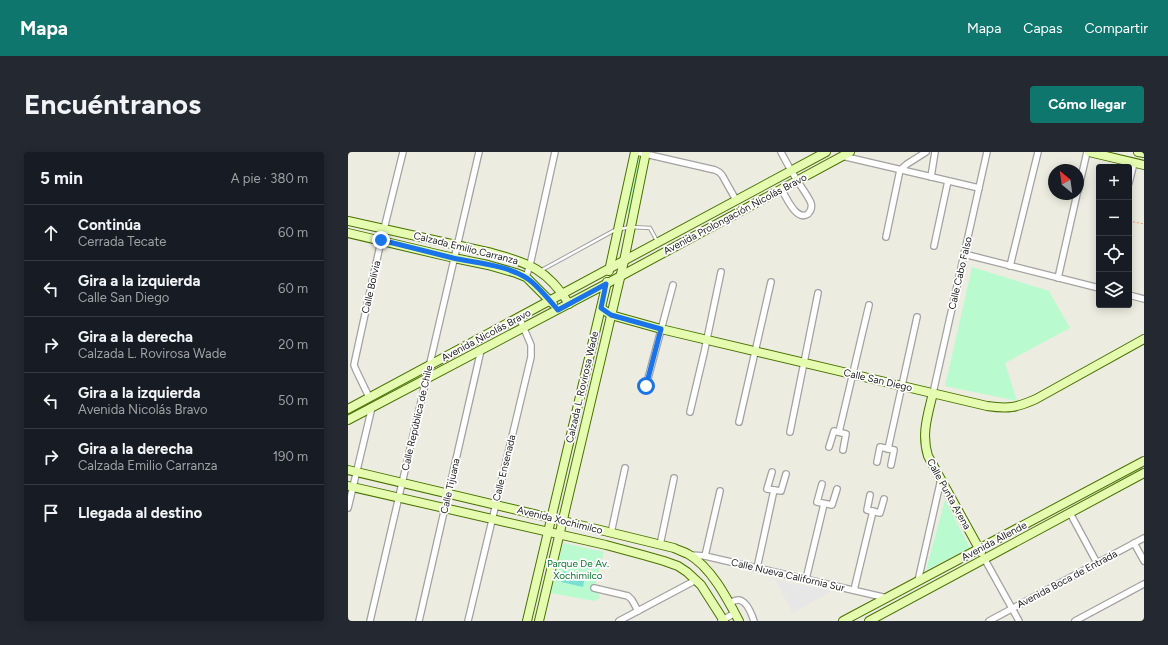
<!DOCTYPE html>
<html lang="es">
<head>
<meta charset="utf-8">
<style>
	:root { --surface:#171b24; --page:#242831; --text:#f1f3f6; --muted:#9ea1a6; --line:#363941; --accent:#0f766e }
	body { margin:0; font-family:Figtree,sans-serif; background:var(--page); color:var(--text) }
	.controls { position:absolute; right:12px; top:12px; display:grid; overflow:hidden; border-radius:4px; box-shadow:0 2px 10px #0003 }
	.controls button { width:36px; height:36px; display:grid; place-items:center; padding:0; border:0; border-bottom:1px solid var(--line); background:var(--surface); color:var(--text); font:20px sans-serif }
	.compass { position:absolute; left:700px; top:12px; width:36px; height:36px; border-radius:50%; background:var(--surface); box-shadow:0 2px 10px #0003; rotate:331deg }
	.stop { position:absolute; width:12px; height:12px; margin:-9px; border:3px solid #1a73e8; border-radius:50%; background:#fff }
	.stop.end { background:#1a73e8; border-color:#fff; box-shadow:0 1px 4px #0008 }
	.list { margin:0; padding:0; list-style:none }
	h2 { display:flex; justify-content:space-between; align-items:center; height:52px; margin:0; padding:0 16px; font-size:17px }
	h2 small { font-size:13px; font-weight:400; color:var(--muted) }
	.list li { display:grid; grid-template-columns:26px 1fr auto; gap:12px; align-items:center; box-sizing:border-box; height:56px; padding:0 16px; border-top:1px solid var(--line) }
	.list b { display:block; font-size:15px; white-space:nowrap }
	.list p { margin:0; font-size:13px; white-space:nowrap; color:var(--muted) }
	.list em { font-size:13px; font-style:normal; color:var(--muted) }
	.icon { flex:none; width:22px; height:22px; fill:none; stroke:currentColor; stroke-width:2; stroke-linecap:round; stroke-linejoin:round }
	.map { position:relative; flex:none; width:796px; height:469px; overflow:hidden; border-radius:4px }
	header { display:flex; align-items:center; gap:24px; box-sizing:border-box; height:56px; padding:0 20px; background:var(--accent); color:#fff }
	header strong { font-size:19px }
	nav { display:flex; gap:22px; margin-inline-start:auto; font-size:14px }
	.intro { display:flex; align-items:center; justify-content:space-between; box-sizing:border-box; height:96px; padding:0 24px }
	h1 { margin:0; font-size:28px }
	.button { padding:10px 18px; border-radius:4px; background:var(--accent); color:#fff; font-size:14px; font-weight:700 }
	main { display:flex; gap:24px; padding:0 24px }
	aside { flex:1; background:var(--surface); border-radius:4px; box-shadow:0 2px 10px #0003 }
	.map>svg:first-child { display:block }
	.park { fill:#b9fbcf }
	.pitch { fill:#7ae0d3 }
	.parking { fill:#e7e7e7 }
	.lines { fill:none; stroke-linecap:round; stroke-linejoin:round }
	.lane-casing { stroke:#a2a2a2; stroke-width:4.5 }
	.street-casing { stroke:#a2a2a2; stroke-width:8 }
	.secondary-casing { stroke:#497201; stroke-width:10 }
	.path { stroke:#fe9860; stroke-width:1; stroke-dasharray:2 2; stroke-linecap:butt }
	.lane { stroke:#fff; stroke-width:2.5 }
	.street { stroke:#fff; stroke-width:5.5 }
	.secondary { stroke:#e4fbb0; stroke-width:8 }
	.route { stroke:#1a73e8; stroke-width:5 }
	.labels { text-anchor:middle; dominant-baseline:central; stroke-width:3.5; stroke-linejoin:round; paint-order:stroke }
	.street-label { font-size:10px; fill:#1b1b1b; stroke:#fff }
	.park-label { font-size:10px; fill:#087a2e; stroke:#fff }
</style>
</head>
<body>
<header>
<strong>Mapa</strong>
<nav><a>Mapa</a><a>Capas</a><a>Compartir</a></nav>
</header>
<div class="intro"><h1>Encuéntranos</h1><a class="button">Cómo llegar</a></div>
<main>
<aside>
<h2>5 min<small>A pie · 380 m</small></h2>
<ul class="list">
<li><svg class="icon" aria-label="ahead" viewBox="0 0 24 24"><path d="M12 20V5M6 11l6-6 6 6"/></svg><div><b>Continúa</b><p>Cerrada Tecate</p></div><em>60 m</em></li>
<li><svg class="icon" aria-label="left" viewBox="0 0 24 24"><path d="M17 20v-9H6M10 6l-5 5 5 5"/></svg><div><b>Gira a la izquierda</b><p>Calle San Diego</p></div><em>60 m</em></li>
<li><svg class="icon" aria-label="right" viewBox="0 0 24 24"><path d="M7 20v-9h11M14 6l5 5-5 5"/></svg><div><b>Gira a la derecha</b><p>Calzada L. Rovirosa Wade</p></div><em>20 m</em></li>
<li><svg class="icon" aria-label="left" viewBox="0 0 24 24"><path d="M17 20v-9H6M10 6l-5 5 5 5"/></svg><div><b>Gira a la izquierda</b><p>Avenida Nicolás Bravo</p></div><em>50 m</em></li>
<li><svg class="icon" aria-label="right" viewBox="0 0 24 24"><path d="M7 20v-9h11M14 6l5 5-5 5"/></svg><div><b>Gira a la derecha</b><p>Calzada Emilio Carranza</p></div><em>190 m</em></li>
<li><svg class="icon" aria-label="arrive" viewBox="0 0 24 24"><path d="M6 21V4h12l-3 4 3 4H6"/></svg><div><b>Llegada al destino</b></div></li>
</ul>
</aside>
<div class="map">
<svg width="796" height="469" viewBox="0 0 796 469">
	<rect width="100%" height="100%" fill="#edece0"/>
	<g class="park">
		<path d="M 287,0 L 298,0 L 285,61 L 274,59 Z"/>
		<path d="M 624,115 L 701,139 L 722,176 L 657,211 L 669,249 L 597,234 Z"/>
		<path d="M 597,348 L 622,396 L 578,418 Z"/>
		<path d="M 215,391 L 256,400 L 247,434 L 252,446 L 246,449 L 203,441 Z"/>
	</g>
	<path class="pitch" d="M 215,419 L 237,424 L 235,435 L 213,430 Z"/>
	<path class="parking" d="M 427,428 L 442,431 L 484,439 L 445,461 Z"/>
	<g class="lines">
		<g class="lane-casing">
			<g id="lane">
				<path d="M 272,77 L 283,75 L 302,76 L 309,89"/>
				<path d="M 192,119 L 267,78"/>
			</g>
		</g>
		<g class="street-casing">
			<g id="street">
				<path d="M 289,0 L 367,18 L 371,20 L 374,23 L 388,48"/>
				<path d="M 433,0 C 438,10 444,20 450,30 C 454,36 460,44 463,51 C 464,55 463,59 460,62 C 448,70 438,44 433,37"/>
				<path d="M 494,4 L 631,36"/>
				<path d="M 583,25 L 587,0"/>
				<path d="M 781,31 L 786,11"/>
				<path d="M 730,39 L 739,0"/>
				<path d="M 538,85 L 552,18 L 559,12 L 578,0"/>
				<path d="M 586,94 L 600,29"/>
				<path d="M 616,102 L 751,136"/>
				<path d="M 662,114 L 690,0"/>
				<path d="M 178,125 L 182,113 L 207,0"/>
				<path d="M 710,126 L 729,42"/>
				<path d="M 781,143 L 796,147"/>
				<path d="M 298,234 L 325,133"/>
				<path d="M 585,241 L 639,0"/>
				<path d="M 21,245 L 8,218 L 6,213 L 7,208 L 33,89 L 55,0"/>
				<path d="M 342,260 L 356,201 L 373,120"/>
				<path d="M 391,270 L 423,130"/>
				<path d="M 442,280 L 470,141"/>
				<path d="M 491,280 L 521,153"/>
				<path d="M 481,295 L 486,279 L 498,282 L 495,298"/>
				<path d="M 540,297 L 569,165"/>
				<path d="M 529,310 L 532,295 L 546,298 L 543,313"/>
				<path d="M 424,320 L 419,337 L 433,339 L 438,322"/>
				<path d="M 474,332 L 469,350 L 484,353 L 489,337"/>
				<path d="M 522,343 L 519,358 L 532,361 L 536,347"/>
				<path d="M 0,356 L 24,255"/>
				<path d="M 722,361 L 749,411"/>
				<path d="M 263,381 L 277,316"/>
				<path d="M 786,391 L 796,409"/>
				<path d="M 312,393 L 326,326"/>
				<path d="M 343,403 L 357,404 L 539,446"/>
				<path d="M 357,404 L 372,339"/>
				<path d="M 636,406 L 671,469"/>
				<path d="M 409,416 L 426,338"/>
				<path d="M 458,427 L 476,352"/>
				<path d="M 570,429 L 593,327"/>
				<path d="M 246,436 L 280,444 L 284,448 L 290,459"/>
				<path d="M 506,438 L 525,359"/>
				<path d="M 381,451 C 384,450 387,448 390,448 C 399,448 404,463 406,469"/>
				<path d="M 22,469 L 131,0"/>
				<path d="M 71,469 L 133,198"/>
				<path d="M 120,469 L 183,205 L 183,193 L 171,165"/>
				<path d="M 271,469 L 348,428"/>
				<path d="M 373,469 L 387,461"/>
				<path d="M 641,469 L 796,386"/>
				<path d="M 727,469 L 796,432"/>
			</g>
		</g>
		<g class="secondary-casing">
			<g id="secondary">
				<path d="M 741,0 L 796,13"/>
				<path d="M 790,0 L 796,1"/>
				<path d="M 0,69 L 144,101 C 181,111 200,118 221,152"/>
				<path d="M 0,81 L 106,106 L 140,113 L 168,121 L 178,125 L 205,152"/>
				<path d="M 261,119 L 287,0"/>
				<path d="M 253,156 L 263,163 L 313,177 L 639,254 C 660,257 668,256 688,247 L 796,187"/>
				<path d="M 585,241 C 580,262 573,282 580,304 L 633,400"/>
				<path d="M 0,257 L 478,0"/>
				<path d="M 0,268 L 258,132 L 502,0"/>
				<path d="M 0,318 L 203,366 L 326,396 C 330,398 336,400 340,402 C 363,415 379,446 391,469"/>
				<path d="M 0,334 L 258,393 L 295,403 L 316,409 L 330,414 L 339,420 L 353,433 L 376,469"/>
				<path d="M 179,469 L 259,130"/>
				<path d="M 191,469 L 276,109 L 298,0"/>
				<path d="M 495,469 L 796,309"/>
				<path d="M 521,469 L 796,321"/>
			</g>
		</g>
		<path class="path" d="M 781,69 L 796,72"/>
		<use href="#lane" class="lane"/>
		<use href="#street" class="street"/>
		<use href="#secondary" class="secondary"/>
	</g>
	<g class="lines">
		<path class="route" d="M 33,88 C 57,94 81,100 105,106 C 128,111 157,113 177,125 C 188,131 201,148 210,158 L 258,132 L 253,156 L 263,163 L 313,177 L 298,234"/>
	</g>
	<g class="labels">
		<g class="street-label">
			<text transform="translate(387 62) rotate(-28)">Avenida Prolongación Nicolás Bravo</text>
			<text transform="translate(118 96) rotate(14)">Calzada Emilio Carranza</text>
			<text transform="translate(612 121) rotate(-77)">Calle Cabo Falso</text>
			<text transform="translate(23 135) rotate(-77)">Calle Bolivia</text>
			<text transform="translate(138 183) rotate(-28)">Avenida Nicolás Bravo</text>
			<text transform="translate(530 228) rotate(13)">Calle San Diego</text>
			<text transform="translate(234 235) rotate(-77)">Calzada L. Rovirosa Wade</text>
			<text transform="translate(69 266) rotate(-77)">Calle República de Chile</text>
			<text transform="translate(156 316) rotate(-76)">Calle Ensenada</text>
			<text transform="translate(102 334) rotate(-77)">Calle Tijuana</text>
			<text transform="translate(601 342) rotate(61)">Calle Punta Arena</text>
			<text transform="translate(212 368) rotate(14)">Avenida Xochimilco</text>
			<text transform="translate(646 389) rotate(-28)">Avenida Allende</text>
			<text transform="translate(440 423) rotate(13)">Calle Nueva California Sur</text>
			<text transform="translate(719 427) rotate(-28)">Avenida Boca de Entrada</text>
		</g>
		<g class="park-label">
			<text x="230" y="411">Parque De Av.<tspan x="230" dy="12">Xochimilco</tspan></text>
		</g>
	</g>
</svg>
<div class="controls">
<button>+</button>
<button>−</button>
<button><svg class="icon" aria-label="locate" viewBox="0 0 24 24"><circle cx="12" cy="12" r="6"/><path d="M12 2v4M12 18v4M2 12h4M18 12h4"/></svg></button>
<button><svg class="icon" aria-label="layers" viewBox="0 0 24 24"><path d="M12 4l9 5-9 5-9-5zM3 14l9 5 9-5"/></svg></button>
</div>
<svg class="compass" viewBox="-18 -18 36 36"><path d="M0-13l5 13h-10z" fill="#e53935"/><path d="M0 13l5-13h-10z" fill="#9ea1a6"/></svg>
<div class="stop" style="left:298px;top:234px"></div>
<div class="stop end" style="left:33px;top:88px"></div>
</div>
</main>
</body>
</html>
